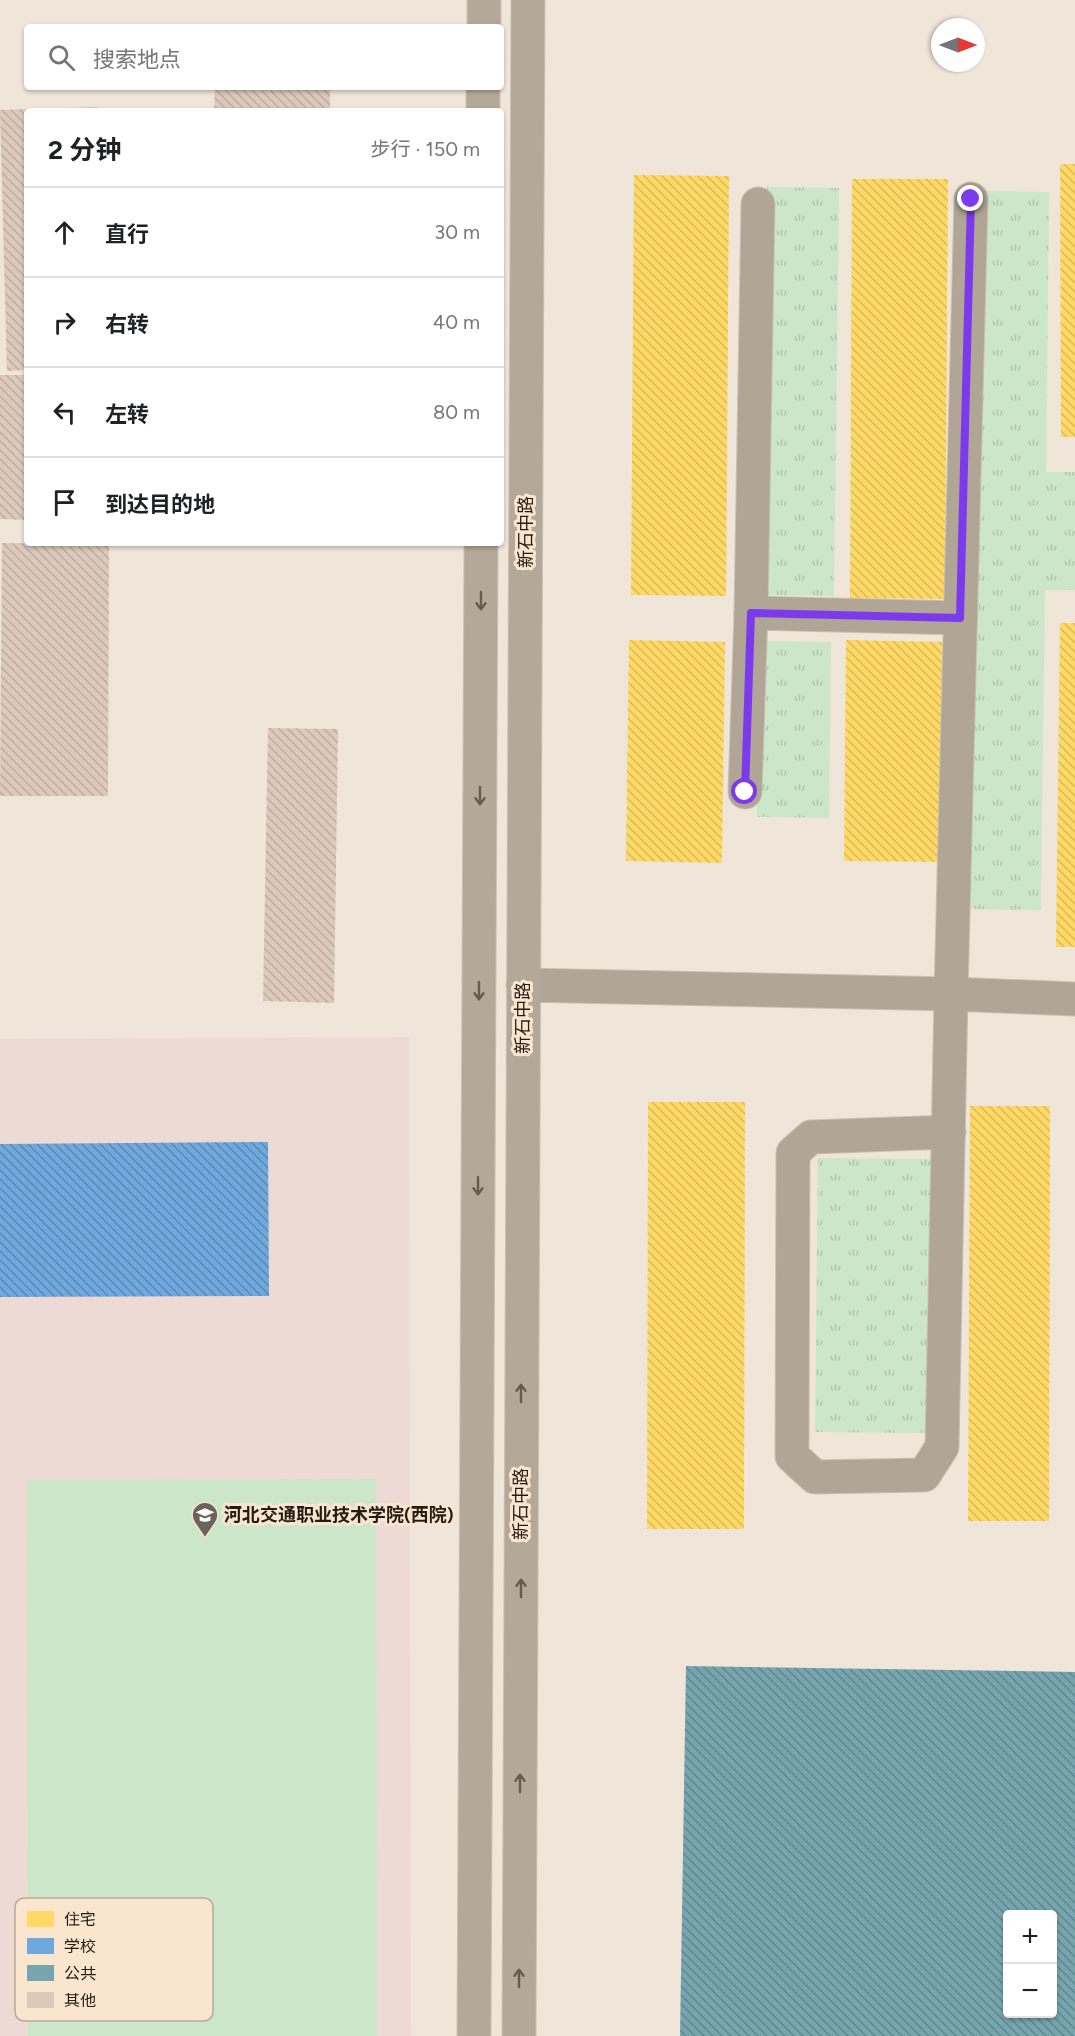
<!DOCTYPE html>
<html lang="zh">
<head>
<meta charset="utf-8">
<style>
	:root { --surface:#fff; --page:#f6f6f6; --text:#202124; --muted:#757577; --line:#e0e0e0 }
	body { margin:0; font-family:Figtree,"Noto Sans SC",sans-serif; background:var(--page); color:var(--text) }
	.controls { position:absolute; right:18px; bottom:18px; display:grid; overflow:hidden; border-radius:6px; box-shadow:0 2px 4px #0004 }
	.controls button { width:54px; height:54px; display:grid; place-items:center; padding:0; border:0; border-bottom:2px solid var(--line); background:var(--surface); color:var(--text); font:30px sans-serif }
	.compass { position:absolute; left:931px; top:18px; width:54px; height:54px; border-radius:50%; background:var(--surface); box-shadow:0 2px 4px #0004; rotate:90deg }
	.stop { position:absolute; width:18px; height:18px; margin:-14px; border:4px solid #7c3aed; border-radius:50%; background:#fff }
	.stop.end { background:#7c3aed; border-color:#fff; box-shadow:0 2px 6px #0008 }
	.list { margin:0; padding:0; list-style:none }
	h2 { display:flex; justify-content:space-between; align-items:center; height:78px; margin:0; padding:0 24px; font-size:26px }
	h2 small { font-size:20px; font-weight:400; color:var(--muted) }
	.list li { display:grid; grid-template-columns:39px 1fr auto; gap:18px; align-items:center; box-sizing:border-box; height:90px; padding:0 24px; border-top:2px solid var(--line) }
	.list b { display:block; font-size:22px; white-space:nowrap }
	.list em { font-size:20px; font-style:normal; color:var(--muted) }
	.icon { flex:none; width:33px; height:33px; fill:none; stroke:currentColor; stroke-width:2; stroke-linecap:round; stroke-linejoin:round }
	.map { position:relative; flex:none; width:1075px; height:2036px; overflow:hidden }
	.search { position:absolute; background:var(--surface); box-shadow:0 2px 4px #0004; left:24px; top:24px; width:480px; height:66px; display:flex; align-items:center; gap:15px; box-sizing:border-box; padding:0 21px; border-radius:6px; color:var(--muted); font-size:22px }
	.panel { position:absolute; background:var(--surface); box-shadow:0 2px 4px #0004; left:24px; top:108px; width:480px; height:438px; border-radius:6px }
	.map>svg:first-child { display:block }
	.education { fill:#eddad4 }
	.grass { fill:url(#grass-tufts) }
	.park { fill:#cce6ca }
	.homes { fill:url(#homes-back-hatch) }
	.schools { fill:url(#schools-back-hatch) }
	.public { fill:url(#public-back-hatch); fill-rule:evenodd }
	.building { fill:url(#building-back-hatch) }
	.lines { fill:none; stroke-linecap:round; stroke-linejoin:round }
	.minor-casing { stroke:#cac1b7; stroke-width:35 }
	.major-casing { stroke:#cac1b7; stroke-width:35 }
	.minor { stroke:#b1a595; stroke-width:33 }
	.major { stroke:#b4a999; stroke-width:33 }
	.oneway { stroke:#655c50 }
	.route { stroke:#7c3aed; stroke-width:8 }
	.labels { text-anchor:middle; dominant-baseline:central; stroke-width:6; stroke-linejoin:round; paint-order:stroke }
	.street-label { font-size:18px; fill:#251d15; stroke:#fae5cf }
	.poi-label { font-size:18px; font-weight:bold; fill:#251d15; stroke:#fae5cf; text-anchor:start }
	.key { fill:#fae5cf; stroke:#baa997; stroke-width:1.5 }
	.key-label { font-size:16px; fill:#251d15 }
</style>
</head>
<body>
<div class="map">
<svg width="1075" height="2036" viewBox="0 0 1075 2036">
	<defs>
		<pattern id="grass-tufts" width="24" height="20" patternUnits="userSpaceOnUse" patternTransform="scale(1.5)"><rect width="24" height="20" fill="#cce6ca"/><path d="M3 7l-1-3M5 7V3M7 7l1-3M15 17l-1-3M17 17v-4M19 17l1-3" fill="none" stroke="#afc5ad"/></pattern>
		<pattern id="homes-back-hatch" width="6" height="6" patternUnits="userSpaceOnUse" patternTransform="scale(1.5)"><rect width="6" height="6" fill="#ffd966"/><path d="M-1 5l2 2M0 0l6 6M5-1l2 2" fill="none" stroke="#daba58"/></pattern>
		<pattern id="schools-back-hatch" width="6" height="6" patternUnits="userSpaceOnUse" patternTransform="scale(1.5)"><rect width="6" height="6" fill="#6fa8dc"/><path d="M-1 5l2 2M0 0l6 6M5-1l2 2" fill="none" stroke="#5b88b1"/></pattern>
		<pattern id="public-back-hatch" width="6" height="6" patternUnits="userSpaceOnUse" patternTransform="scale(1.5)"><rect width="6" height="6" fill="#76a5af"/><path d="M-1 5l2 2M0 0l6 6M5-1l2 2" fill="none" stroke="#61868d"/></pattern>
		<pattern id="building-back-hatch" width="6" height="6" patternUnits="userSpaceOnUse" patternTransform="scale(1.5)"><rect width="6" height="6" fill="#ddc9bb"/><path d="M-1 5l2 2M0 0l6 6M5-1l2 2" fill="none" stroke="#beaca0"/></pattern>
	</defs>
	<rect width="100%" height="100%" fill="#f0e5d9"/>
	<path class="education" d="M 409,1037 L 411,2036 L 0,2036 L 0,1039 Z"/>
	<g class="grass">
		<path d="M 767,187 L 839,188 L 834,596 L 762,595 Z"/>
		<path d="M 977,191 L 1049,192 L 1046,472 L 1075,472 L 1075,590 L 1045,590 L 1041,910 L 967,909 Z"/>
		<path d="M 759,641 L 831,642 L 829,818 L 757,817 Z"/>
		<path d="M 818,1158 L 931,1159 L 928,1433 L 815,1432 Z"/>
	</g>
	<path class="park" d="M 376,1479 L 377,2036 L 28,2036 L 27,1480 Z"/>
	<g class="homes">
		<path d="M 1060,164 L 1075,164 L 1075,437 L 1061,437 Z"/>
		<path d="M 634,175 L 729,176 L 726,596 L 631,595 Z"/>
		<path d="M 852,179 L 948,179 L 945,599 L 850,598 Z"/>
		<path d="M 1060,623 L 1075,623 L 1075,947 L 1056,947 Z"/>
		<path d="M 629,640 L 725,642 L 722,863 L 626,861 Z"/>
		<path d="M 846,640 L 942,642 L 940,862 L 844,861 Z"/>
		<path d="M 648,1102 L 745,1102 L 744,1529 L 647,1529 Z"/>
		<path d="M 970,1106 L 1050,1106 L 1049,1521 L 968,1521 Z"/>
	</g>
	<path class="schools" d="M 268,1142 L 269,1296 L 0,1297 L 0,1144 Z"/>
	<path class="public" d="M 686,1666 L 1075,1672 L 1075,2036 L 680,2036 ZM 1008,1914 L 1052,1914 L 1052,2014 L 1008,2014 Z"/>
	<g class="building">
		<path d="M 215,87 L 330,87 L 330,111 L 214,111 Z"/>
		<path d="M 98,107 L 98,111 L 34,111 L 34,109 Z"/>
		<path d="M 27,109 L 27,370 L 7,371 L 0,110 Z"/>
		<path d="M 0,375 L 27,375 L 27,520 L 0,519 Z"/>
		<path d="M 2,543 L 109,544 L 108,796 L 0,796 Z"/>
		<path d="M 268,728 L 338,729 L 334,1003 L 263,1001 Z"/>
	</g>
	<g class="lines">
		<g class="minor-casing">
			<g id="minor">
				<path d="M 971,199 L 951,994 L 1075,999"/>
				<path d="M 751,613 L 758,204"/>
				<path d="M 745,792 L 751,613 L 960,618"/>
				<path d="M 523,985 L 951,994 L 942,1447 L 924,1475 L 815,1477 L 792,1456 L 793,1153 L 811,1137 L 949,1132"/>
			</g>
		</g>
		<g class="major-casing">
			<g id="major">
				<path d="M 484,27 L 484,0"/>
				<path d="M 483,111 L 483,87"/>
				<path d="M 474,2036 L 481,543"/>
				<path d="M 519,2036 L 528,0"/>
			</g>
		</g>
		<use href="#minor" class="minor"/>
		<use href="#major" class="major"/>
	</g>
	<defs><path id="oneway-shaft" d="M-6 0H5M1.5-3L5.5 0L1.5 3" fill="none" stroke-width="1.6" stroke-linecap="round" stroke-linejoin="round" transform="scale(1.5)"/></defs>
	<g class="oneway">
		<use href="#oneway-shaft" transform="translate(481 601) rotate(90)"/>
		<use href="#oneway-shaft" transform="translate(480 796) rotate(90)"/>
		<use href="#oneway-shaft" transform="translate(479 991) rotate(90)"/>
		<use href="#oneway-shaft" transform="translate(478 1186) rotate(90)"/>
		<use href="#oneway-shaft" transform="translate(521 1393) rotate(-90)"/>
		<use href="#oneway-shaft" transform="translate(521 1588) rotate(-90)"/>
		<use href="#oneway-shaft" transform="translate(520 1783) rotate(-90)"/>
		<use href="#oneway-shaft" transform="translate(519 1978) rotate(-90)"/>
	</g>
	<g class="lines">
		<path class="route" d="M 745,792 L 751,613 L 960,618 L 971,199"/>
	</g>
	<defs>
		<g id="university-pin" transform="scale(1.35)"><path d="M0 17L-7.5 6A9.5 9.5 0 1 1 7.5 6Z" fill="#6c635a" stroke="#fae5cf"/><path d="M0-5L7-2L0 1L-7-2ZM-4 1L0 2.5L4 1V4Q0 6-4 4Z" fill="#fff"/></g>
	</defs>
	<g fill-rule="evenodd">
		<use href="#university-pin" x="205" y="1515"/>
	</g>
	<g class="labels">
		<g class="street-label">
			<text transform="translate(526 532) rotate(-90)">新石中路</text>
			<text transform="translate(523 1018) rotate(-90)">新石中路</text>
			<text transform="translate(521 1504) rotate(-90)">新石中路</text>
		</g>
		<g class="poi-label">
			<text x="224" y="1515">河北交通职业技术学院(西院)</text>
		</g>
	</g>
	<rect x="15" y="1898" width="198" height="123" rx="9" class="key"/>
	<rect x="27" y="1911" width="27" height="16" fill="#ffd966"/>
	<rect x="27" y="1938" width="27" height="16" fill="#6fa8dc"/>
	<rect x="27" y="1965" width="27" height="16" fill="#76a5af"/>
	<rect x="27" y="1992" width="27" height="16" fill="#ddc9bb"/>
	<g class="key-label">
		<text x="64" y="1925">住宅</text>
		<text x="64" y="1952">学校</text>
		<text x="64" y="1979">公共</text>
		<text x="64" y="2006">其他</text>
	</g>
</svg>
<div class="controls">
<button>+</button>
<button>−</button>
</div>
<svg class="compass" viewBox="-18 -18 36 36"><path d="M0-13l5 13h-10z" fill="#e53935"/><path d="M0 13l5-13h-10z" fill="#757577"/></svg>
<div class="stop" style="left:745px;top:792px"></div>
<div class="stop end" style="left:971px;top:199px"></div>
<div class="search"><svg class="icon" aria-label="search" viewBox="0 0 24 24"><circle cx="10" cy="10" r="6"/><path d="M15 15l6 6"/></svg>搜索地点</div>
<section class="panel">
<h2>2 分钟<small>步行 · 150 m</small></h2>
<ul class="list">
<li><svg class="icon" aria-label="ahead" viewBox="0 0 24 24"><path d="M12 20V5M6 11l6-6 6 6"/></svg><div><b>直行</b></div><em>30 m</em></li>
<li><svg class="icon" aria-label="right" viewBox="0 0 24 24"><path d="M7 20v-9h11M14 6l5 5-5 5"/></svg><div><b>右转</b></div><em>40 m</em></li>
<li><svg class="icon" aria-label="left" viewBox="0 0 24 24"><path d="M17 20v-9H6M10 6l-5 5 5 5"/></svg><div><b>左转</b></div><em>80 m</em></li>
<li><svg class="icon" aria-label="arrive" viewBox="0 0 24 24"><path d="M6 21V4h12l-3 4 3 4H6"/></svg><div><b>到达目的地</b></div></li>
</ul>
</section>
</div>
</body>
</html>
